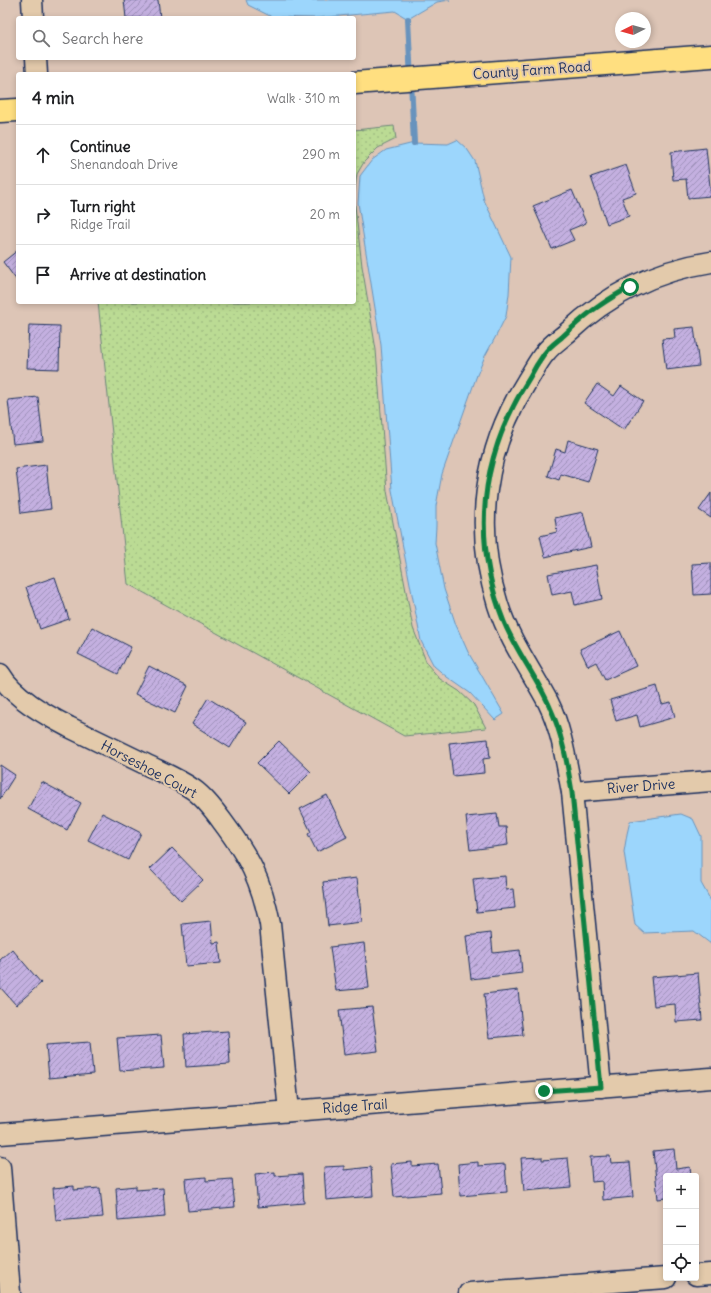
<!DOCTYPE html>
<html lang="en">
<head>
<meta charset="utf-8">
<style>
	:root { --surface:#fff; --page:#f6f6f6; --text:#202124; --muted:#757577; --line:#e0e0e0 }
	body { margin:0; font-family:Delius,sans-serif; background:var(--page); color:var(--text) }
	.controls { position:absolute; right:12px; bottom:12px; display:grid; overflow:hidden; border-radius:4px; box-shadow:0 2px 6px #0003 }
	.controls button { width:36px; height:36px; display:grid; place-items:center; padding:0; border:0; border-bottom:1px solid var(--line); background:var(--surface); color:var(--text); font:20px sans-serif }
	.compass { position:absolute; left:615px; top:12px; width:36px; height:36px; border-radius:50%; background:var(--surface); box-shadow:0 2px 6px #0003; rotate:265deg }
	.stop { position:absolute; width:12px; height:12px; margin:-9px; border:3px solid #0b8043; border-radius:50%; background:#fff }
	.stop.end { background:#0b8043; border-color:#fff; box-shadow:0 1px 4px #0008 }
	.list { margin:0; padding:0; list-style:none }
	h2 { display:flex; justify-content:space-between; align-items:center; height:52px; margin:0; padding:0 16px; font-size:17px }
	h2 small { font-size:13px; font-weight:400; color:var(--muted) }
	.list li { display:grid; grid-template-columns:26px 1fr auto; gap:12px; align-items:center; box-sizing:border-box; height:60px; padding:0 16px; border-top:1px solid var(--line) }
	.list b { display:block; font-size:15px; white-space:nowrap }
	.list p { margin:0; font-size:13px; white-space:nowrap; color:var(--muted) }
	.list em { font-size:13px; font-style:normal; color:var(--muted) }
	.icon { flex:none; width:22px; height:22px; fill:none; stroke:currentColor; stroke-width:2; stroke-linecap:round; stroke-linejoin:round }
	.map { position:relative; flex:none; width:711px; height:1293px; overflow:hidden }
	.search { position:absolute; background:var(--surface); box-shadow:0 2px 6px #0003; left:16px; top:16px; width:340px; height:44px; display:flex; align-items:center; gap:10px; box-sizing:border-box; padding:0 14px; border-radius:4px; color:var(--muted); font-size:15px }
	.panel { position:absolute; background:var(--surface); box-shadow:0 2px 6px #0003; left:16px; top:72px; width:340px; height:232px; border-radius:4px }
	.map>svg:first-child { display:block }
	.grass { fill:url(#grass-dots); stroke:#6b8579 }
	.water { fill:#9cd6fc; stroke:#6893bd }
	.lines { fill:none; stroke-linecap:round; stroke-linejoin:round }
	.stream { stroke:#6893bd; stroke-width:6 }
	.building { fill:url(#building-hatch); stroke:#1b2f5e }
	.minor-casing { stroke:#1b2f5e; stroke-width:23 }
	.major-casing { stroke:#1b2f5e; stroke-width:25 }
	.minor { stroke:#e3caab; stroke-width:20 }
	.major { stroke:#ffdf80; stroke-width:22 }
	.route { stroke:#0b8043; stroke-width:5 }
	.labels { text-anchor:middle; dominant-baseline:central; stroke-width:4; stroke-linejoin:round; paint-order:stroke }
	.street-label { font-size:14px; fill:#1b2f5e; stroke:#e3caab }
</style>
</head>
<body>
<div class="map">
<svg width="711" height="1293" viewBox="0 0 711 1293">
	<defs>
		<pattern id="grass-dots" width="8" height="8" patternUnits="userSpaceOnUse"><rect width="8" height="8" fill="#bbdb94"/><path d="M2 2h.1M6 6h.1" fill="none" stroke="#a0bc82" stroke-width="1.8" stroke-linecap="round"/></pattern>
		<pattern id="building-hatch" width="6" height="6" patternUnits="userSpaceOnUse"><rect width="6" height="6" fill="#c4b0e0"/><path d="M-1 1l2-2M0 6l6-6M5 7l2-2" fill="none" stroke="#9e90b9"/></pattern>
	</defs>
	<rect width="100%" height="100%" fill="#ddc5b6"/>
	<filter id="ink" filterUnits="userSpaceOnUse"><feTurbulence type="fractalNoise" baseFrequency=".025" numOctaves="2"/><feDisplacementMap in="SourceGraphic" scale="8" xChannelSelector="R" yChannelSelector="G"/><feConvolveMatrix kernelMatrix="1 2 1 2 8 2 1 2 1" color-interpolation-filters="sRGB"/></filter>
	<g filter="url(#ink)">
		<path class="grass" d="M 394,126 L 396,139 L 378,148 L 364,162 L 357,174 L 354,197 L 362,266 L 376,350 L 387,491 L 413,628 L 427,664 L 440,679 L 459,691 L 474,705 L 486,728 L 404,736 L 128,584 L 98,302 L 354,302 L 354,130 Z"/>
		<g class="water">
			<path d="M 246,0 L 450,0 L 437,2 L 408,19 L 395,11 L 316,18 L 272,17 L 248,5 Z"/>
			<path d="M 457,140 L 467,149 L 475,161 L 484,200 L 511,257 L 509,294 L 506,316 L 496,336 L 485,356 L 477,375 L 442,474 L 436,506 L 436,526 L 435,543 L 444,589 L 456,625 L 468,652 L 504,714 L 495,720 L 470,693 L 447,677 L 434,666 L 421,641 L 392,490 L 381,345 L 358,203 L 360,176 L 372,160 L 386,150 L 414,143 L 448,144 Z"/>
			<path d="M 681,814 L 693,819 L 701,836 L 701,883 L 711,901 L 711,944 L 694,931 L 644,933 L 635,925 L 627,871 L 624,852 L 627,834 L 630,821 Z"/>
		</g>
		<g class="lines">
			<path class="stream" d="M 408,19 L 414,143"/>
		</g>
		<g class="building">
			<path d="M 124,0 L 158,0 L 160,18 L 126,18 Z"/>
			<path d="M 706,148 L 711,196 L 688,198 L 686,179 L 673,180 L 671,152 Z"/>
			<path d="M 626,165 L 636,193 L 622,198 L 629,216 L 607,224 L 591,177 Z"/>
			<path d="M 572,190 L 586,223 L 569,230 L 574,240 L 552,249 L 533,206 Z"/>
			<path d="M 18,250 L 18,282 L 3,262 Z"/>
			<path d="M 29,325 L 60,326 L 59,369 L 27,368 Z"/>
			<path d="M 694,327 L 699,366 L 666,370 L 662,339 L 675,338 L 674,329 Z"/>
			<path d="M 597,384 L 614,396 L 621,386 L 643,401 L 624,430 L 584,403 Z"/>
			<path d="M 38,397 L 43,441 L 13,444 L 8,400 Z"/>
			<path d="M 568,440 L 598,449 L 588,482 L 561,474 L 559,480 L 548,476 L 556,449 L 565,452 Z"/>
			<path d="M 46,465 L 51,509 L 21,513 L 16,469 Z"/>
			<path d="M 711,493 L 711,518 L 699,510 Z"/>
			<path d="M 583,512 L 591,547 L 545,557 L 540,536 L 557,532 L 555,518 Z"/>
			<path d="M 711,563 L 711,594 L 694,595 L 692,564 Z"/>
			<path d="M 596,565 L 602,599 L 575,605 L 572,591 L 552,595 L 548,574 Z"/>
			<path d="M 55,577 L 69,619 L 40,629 L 26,587 Z"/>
			<path d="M 92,627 L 131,647 L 118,674 L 78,654 Z"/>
			<path d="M 620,631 L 636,666 L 605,680 L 596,662 L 588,666 L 580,649 Z"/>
			<path d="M 149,666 L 188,686 L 175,713 L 135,694 Z"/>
			<path d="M 657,686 L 662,704 L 671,702 L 675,717 L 640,727 L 637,715 L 616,721 L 610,700 Z"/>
			<path d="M 208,698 L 246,722 L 230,748 L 192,724 Z"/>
			<path d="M 488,739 L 490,758 L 483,759 L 484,773 L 453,776 L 449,743 Z"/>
			<path d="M 279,741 L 311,772 L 289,794 L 257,763 Z"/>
			<path d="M 0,765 L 15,775 L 0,799 Z"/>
			<path d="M 42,782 L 81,803 L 67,830 L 28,809 Z"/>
			<path d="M 327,795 L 347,837 L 317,852 L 308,834 L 311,832 L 300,809 Z"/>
			<path d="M 102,813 L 141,833 L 128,860 L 88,840 Z"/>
			<path d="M 497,814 L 499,827 L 506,827 L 508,845 L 470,850 L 466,817 Z"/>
			<path d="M 172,848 L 203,880 L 181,901 L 150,869 Z"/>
			<path d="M 505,876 L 506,890 L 513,889 L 515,908 L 477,912 L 473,879 Z"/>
			<path d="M 357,878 L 362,922 L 328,926 L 323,882 Z"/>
			<path d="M 211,921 L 213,943 L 219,942 L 221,963 L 186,966 L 182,924 Z"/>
			<path d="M 491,933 L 493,953 L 520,950 L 522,973 L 471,979 L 466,936 Z"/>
			<path d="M 364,943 L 369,988 L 336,991 L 330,947 Z"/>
			<path d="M 12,949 L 41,983 L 16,1005 L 0,987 L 0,960 Z"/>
			<path d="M 698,973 L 702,1020 L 676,1022 L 675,1004 L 654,1006 L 651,977 Z"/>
			<path d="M 518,990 L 523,1035 L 489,1038 L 484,994 Z"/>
			<path d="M 372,1007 L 378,1051 L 344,1055 L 339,1010 Z"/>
			<path d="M 228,1031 L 230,1064 L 186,1067 L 184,1034 Z"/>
			<path d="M 161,1035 L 164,1068 L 120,1071 L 117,1038 Z"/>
			<path d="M 90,1042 L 93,1074 L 49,1078 L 46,1045 Z"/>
			<path d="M 674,1149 L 676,1169 L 690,1167 L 691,1176 L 666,1176 L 666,1198 L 658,1199 L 653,1151 Z"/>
			<path d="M 610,1156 L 611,1163 L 630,1162 L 633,1197 L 603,1200 L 602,1181 L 592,1182 L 590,1157 Z"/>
			<path d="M 542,1157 L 542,1160 L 568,1158 L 571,1187 L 524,1191 L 521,1158 Z"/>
			<path d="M 412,1162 L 412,1166 L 438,1164 L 441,1193 L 394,1197 L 391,1164 Z"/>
			<path d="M 478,1162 L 478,1166 L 505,1164 L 507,1192 L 460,1196 L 458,1164 Z"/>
			<path d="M 344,1166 L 344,1170 L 371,1167 L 373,1196 L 326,1200 L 324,1167 Z"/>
			<path d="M 275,1172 L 275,1176 L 302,1174 L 304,1203 L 258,1207 L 255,1174 Z"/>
			<path d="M 206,1177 L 206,1181 L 232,1179 L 235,1207 L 188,1211 L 185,1179 Z"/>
			<path d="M 74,1186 L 74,1190 L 100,1188 L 103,1217 L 56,1221 L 53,1188 Z"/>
			<path d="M 136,1186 L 136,1190 L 163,1188 L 165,1217 L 118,1221 L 116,1188 Z"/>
		</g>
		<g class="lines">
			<g class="minor-casing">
				<g id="minor">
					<path d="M 32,0 L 33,18"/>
					<path d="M 36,58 L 37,74"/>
					<path d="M 0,674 C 13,697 46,715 69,727 C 94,739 120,752 145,764 C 161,772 179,779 194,790 C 205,798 214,810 222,821 C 249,857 261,879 270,924 L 289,1111"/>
					<path d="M 572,792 L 711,781"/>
					<path d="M 601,1087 L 572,792 C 566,762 562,730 548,702 C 531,670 509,640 498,605 C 473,527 484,450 527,381 C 533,372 538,361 545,353 C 551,345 560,339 567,333 C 609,294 654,271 711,262"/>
					<path d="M 0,1134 L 711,1078"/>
					<path d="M 0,1167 L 10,1293"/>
					<path d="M 696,1275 L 711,1274"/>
					<path d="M 469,1293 L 666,1278"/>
				</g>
			</g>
			<g class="major-casing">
				<g id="major">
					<path d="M 354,83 L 711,56"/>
					<path d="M 0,111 L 18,110"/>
				</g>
			</g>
			<use href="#minor" class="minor"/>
			<use href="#major" class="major"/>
		</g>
	</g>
	<g class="lines" filter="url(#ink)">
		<path class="route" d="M 544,1091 L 601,1087 L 572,792 C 567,762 562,733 549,705 C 536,676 516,651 504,622 C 470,536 481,454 530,377 C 534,369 539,361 544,354 C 549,347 556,342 562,337 C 574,326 585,315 599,306 C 609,299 619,293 630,287"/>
	</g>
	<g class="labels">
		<g class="street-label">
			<text transform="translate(532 70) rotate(-4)">County Farm Road</text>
			<text transform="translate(149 769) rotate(28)">Horseshoe Court</text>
			<text transform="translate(641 786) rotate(-4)">River Drive</text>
			<text transform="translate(355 1106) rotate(-4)">Ridge Trail</text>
		</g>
	</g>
</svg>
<div class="controls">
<button>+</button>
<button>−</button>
<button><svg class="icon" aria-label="locate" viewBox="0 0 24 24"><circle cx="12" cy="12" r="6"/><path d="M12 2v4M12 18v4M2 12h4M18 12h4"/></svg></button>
</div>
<svg class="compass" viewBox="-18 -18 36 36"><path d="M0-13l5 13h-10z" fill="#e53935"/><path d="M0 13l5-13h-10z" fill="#757577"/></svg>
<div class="stop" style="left:630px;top:287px"></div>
<div class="stop end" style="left:544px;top:1091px"></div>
<div class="search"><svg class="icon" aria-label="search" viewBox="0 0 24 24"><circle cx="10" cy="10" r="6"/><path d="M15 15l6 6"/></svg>Search here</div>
<section class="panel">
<h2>4 min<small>Walk · 310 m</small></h2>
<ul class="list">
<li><svg class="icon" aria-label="ahead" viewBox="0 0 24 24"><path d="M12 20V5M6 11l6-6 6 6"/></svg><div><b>Continue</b><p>Shenandoah Drive</p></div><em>290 m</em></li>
<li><svg class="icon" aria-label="right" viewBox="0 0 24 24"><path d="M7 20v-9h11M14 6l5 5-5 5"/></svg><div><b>Turn right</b><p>Ridge Trail</p></div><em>20 m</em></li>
<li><svg class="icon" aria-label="arrive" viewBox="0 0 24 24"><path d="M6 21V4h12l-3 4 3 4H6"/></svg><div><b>Arrive at destination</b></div></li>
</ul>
</section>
</div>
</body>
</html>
